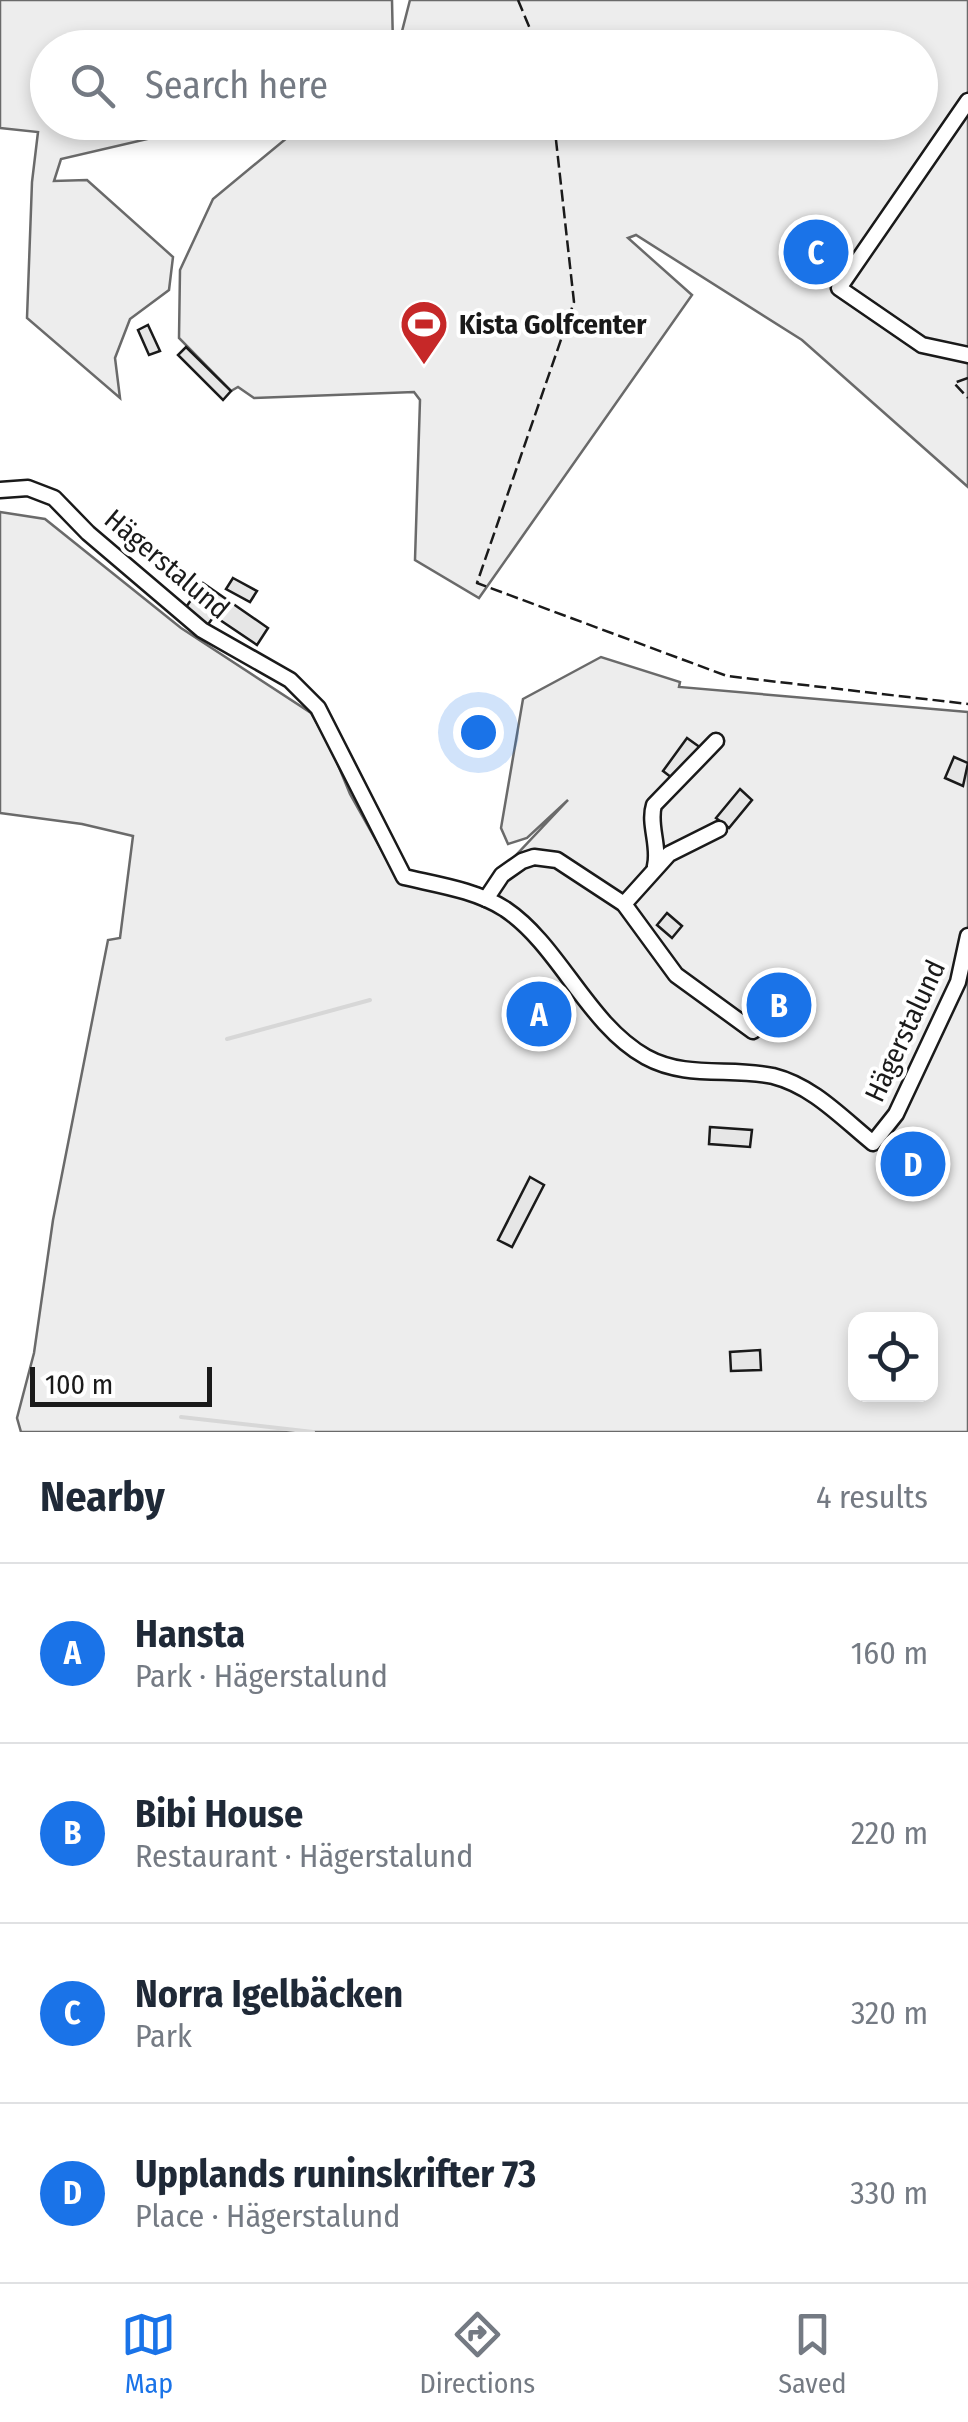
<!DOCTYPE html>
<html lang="en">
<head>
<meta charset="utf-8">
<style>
	:root { --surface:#fff; --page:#f6f6f7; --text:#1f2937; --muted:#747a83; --line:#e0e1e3; --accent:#1a73e8 }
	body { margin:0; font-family:"Fira Sans Condensed",sans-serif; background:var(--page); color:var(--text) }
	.controls { position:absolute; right:30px; bottom:30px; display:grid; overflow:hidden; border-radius:20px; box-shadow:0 5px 15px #0003 }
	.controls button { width:90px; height:90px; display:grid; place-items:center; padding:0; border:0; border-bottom:2px solid var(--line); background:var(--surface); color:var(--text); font:50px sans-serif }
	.scale { position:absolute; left:30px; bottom:25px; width:182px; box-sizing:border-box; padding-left:10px; border:5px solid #1a1a1a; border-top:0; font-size:28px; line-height:35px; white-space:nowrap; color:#1a1a1a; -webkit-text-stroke:8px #fff; paint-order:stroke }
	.you { position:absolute; left:478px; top:732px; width:35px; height:35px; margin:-25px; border:8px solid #fff; border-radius:50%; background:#1a73e8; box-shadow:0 0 0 15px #1a73e833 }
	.badge { display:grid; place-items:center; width:65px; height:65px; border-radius:50%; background:var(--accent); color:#fff; font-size:32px; font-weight:700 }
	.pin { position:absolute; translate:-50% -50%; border:5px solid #fff; box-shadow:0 2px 10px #0006 }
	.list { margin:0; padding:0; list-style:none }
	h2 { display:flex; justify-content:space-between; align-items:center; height:130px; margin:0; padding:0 40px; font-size:42px }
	h2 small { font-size:32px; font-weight:400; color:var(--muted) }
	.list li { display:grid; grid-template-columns:65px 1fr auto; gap:30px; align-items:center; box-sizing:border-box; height:180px; padding:0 40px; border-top:2px solid var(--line) }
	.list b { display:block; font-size:38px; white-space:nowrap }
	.list p { margin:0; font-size:32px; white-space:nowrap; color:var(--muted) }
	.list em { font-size:32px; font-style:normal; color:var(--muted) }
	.icon { flex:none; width:55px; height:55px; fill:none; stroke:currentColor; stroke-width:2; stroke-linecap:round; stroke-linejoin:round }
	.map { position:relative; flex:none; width:968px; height:1432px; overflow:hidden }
	.search { position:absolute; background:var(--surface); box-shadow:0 5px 15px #0003; left:30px; right:30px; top:30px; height:110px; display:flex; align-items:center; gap:25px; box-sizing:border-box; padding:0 35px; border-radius:55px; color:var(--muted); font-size:38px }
	.sheet { height:850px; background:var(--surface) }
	nav { display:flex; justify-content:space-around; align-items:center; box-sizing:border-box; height:140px; border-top:2px solid var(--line); background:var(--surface); font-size:28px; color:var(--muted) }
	nav a { display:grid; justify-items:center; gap:5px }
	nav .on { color:var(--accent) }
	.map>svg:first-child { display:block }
	.green { fill:#ededed; stroke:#6a6a6a; stroke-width:2.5; fill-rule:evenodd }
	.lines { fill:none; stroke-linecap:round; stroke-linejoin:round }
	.stream { stroke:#d7d7d7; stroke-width:4 }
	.building { fill:#e6e6e6; stroke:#1a1a1a; stroke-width:2.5 }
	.minor-casing { stroke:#1a1a1a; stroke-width:19 }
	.minor { stroke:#fff; stroke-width:14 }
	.fence { stroke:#1a1a1a; stroke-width:2.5; stroke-dasharray:12 5; stroke-linecap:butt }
	.labels { text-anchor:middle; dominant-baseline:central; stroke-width:8; stroke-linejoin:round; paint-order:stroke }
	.poi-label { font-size:28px; font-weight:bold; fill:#1a1a1a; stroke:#fff; text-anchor:start }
	.street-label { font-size:28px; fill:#1a1a1a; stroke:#fff }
</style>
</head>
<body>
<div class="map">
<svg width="968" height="1432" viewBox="0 0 968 1432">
	<rect width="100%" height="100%" fill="#fff"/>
	<g class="green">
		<path d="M 0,0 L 392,0 L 393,47 L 48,48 L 48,122 L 216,123 L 61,159 L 54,181 L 87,180 L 173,257 L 169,290 L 130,319 L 115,358 L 120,398 L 27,318 L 32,182 L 38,132 L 0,128 Z"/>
		<path d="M 410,0 L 968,0 L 968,487 L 802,340 L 636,235 L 628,238 L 692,295 L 479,598 L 415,560 L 420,400 L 414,392 L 254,398 L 238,387 L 231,391 L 179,338 L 180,270 L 213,199 L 305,123 L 920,122 L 920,48 L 398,47 Z"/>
		<path d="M 0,512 L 45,519 L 181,628 L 311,713 L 331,748 L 350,794 L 396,876 L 436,877 L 484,889 L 568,800 L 527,838 L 508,844 L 501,828 L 523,699 L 601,657 L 680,682 L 679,687 L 968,712 L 968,1432 L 21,1432 L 17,1418 L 34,1353 L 53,1220 L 108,940 L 120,938 L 133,836 L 82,824 L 0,813 ZM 856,1320 L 930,1320 L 930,1394 L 856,1394 Z"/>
	</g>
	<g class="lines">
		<g class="stream">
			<path d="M 227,1039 L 370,1000"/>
			<path d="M 181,1417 L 313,1432"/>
		</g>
	</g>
	<g class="building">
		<path d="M 148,325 L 160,351 L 149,355 L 138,330 Z"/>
		<path d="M 186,347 L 231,391 L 223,400 L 178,355 Z"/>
		<path d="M 233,578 L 257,591 L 250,602 L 226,589 Z"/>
		<path d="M 203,583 L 268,628 L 257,645 L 214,616 L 207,626 L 184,610 Z"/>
		<path d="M 687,738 L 701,748 L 676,781 L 663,771 Z"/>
		<path d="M 954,757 L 968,763 L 963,786 L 945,778 Z"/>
		<path d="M 740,789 L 752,800 L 729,828 L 716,818 Z"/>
		<path d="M 667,913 L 682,926 L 672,938 L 657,925 Z"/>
		<path d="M 777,978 L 794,991 L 768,1023 L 752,1010 Z"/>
		<path d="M 710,1127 L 752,1130 L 750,1147 L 709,1144 Z"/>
		<path d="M 530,1177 L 544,1185 L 512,1247 L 498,1240 Z"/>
		<path d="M 760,1350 L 761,1370 L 731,1371 L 730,1352 Z"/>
	</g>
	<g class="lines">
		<g class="minor-casing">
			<g id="minor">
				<path d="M 968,101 L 839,288 L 922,345 L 968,355"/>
				<path d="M 0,490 L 28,488 L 54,498 L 88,533 L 202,630 L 290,680 L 318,708 L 404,877 C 438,885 475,890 505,909 C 560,946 587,1024 646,1057 C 686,1079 730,1067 773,1076 C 813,1086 842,1118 873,1143 L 896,1114 L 958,982 L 968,936"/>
				<path d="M 655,866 C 660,846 648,824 654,805 L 716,741"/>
				<path d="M 486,899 L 502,875 L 522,861 L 534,857 L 557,860 L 624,904 L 676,975 L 753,1031"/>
				<path d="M 624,904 L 669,854 L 719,829"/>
			</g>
		</g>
		<use href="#minor" class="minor"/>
		<g class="fence">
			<path d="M 518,0 L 538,48"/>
			<path d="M 554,122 L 574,302 L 477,583 L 727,676 L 968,704"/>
			<path d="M 968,378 L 954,383 L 968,398"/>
		</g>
	</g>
	<defs>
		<g id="stadium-pin" transform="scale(2.5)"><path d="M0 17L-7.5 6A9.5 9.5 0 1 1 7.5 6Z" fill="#c62828" stroke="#fff"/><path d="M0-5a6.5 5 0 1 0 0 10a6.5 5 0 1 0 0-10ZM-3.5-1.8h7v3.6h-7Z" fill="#fff"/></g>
	</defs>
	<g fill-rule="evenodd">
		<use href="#stadium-pin" x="424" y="324"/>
	</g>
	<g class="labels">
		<g class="poi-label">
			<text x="459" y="324">Kista Golfcenter</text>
		</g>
		<g class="street-label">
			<text transform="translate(167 564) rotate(40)">Hägerstalund</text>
			<text transform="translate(905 1031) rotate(-65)">Hägerstalund</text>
		</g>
	</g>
</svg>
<div class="controls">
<button><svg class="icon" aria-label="locate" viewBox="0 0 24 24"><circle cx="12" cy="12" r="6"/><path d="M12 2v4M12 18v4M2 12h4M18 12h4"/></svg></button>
</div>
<div class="scale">100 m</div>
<div class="you"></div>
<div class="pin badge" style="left:539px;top:1014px">A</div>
<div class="pin badge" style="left:779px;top:1005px">B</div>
<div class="pin badge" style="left:816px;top:252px">C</div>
<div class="pin badge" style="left:913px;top:1164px">D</div>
<div class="search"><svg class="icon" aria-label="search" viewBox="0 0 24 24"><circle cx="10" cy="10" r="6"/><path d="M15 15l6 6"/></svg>Search here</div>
</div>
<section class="sheet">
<h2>Nearby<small>4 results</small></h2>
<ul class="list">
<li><span class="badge">A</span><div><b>Hansta</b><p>Park · Hägerstalund</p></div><em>160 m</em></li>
<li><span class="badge">B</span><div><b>Bibi House</b><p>Restaurant · Hägerstalund</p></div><em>220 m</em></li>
<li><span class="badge">C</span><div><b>Norra Igelbäcken</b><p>Park</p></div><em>320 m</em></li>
<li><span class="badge">D</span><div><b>Upplands runinskrifter 73</b><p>Place · Hägerstalund</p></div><em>330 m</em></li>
</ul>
</section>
<nav>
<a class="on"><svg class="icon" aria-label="map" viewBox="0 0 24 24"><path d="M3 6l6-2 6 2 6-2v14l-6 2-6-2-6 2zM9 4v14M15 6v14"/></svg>Map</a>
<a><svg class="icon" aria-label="directions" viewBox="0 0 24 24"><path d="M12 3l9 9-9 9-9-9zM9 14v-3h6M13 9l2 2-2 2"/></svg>Directions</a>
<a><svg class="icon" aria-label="saved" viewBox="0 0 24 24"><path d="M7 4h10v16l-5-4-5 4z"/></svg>Saved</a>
</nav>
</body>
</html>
